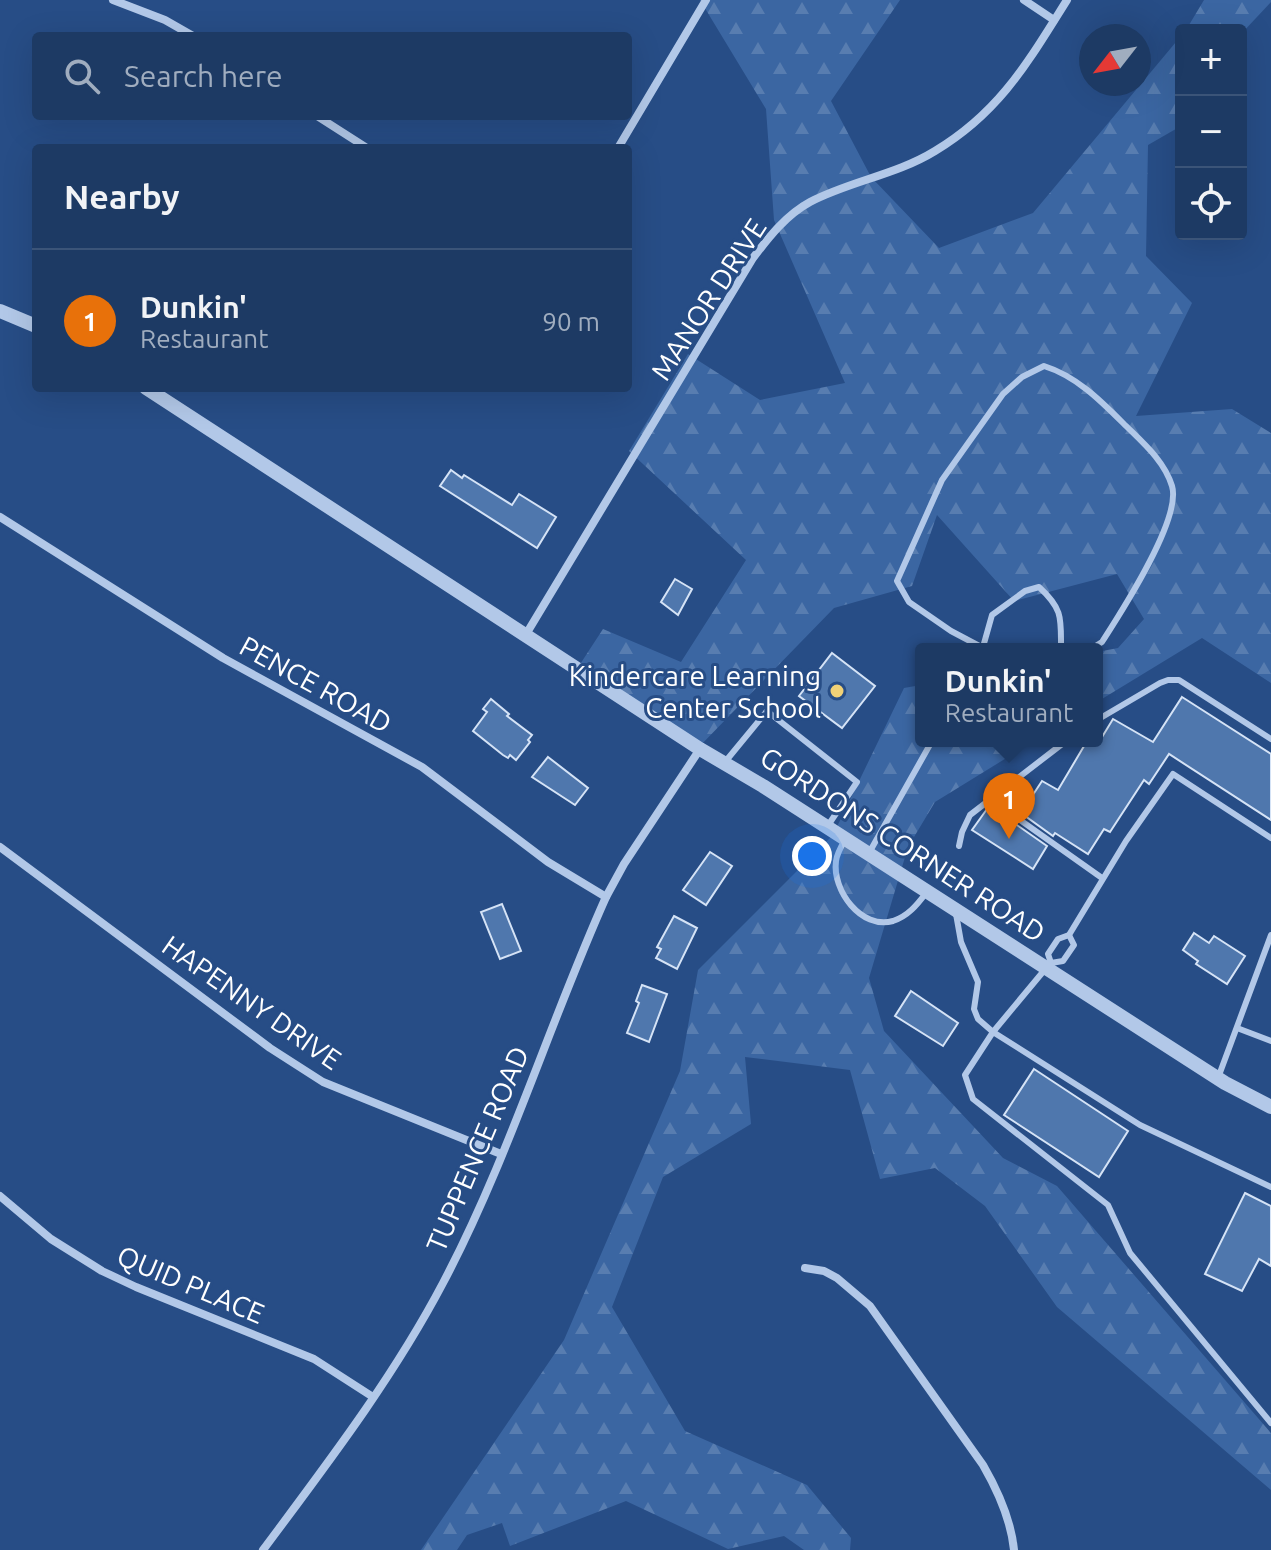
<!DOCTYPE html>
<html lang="en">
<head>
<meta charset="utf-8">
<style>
	:root { --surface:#1d3a64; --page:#25416a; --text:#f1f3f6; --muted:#a0adbf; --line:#3b5478; --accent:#8c9099 }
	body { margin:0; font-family:Ubuntu,sans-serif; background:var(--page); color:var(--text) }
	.controls { position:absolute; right:24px; top:24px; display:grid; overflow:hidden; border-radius:8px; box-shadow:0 8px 32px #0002 }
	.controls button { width:72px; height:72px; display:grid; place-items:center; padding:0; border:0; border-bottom:2px solid var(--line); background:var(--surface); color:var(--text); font:40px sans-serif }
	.compass { position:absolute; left:1079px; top:24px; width:72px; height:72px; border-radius:50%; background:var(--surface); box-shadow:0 8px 32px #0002; rotate:239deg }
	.you { position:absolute; left:812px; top:856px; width:28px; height:28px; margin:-20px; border:6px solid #fff; border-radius:50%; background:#1a73e8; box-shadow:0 0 0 12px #1a73e833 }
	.badge { display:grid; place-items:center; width:52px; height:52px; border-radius:50%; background:var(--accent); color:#fff; font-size:26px; font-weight:700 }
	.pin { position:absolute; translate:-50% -66px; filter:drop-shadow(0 2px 4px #0008) }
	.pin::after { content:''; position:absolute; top:42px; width:28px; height:24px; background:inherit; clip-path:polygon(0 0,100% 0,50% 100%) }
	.popup { position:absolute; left:915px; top:643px; width:188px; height:104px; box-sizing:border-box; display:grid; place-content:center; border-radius:8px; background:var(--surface); filter:drop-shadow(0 2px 6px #0005); font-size:26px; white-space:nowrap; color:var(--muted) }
	.popup b { font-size:30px; color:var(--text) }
	.popup::after { content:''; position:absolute; left:50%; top:100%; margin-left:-16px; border:16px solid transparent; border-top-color:var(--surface) }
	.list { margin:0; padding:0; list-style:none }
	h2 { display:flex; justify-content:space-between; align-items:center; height:104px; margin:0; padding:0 32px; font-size:34px }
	h2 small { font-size:26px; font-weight:400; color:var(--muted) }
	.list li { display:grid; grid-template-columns:52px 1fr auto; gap:24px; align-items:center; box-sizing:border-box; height:144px; padding:0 32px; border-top:2px solid var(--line) }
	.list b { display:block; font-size:30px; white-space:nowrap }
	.list p { margin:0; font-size:26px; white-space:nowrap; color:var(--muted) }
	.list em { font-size:26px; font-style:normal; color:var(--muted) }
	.icon { flex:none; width:44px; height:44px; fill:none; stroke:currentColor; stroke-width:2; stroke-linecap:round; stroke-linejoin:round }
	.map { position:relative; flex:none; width:1271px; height:1550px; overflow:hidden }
	.search { position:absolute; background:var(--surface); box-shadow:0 8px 32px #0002; left:32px; top:32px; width:600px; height:88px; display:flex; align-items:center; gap:20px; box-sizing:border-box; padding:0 28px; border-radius:8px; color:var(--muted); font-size:30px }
	.panel { position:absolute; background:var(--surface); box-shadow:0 8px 32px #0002; left:32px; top:144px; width:600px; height:248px; border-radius:8px }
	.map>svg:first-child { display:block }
	.forest { fill:url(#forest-firs) }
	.building { fill:#4f77ad; stroke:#d5e3f6; stroke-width:2 }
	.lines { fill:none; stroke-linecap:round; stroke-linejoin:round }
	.service { stroke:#b2c8e8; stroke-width:6 }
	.minor { stroke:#b2c8e8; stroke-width:8 }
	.tertiary { stroke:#b2c8e8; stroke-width:14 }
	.poi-dot { fill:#f0d177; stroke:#274d86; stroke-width:3 }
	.labels { text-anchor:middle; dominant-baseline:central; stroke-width:6; stroke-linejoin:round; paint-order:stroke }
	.street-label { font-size:28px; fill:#fff; stroke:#274d86 }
	.poi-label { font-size:28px; fill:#fff; stroke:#274d86; text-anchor:end }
</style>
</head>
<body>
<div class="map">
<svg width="1271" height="1550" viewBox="0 0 1271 1550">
	<defs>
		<pattern id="forest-firs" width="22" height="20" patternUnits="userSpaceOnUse" patternTransform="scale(2)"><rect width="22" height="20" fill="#3b66a2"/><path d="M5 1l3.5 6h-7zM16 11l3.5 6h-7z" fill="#587db0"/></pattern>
	</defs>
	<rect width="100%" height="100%" fill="#274d86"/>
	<g class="forest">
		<path d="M 700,0 L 900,0 L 831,101 L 871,177 L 939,248 L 1033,213 L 1181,36 L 1181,126 L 1148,145 L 1146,256 L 1192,303 L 1136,416 L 1232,409 L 1271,433 L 1271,683 L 1202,638 L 1097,702 L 1097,652 L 1118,648 L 1144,619 L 1117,574 L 1014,601 L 937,515 L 912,586 L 834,608 L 697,749 L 575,672 L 603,629 L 681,662 L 746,560 L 629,451 L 688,354 L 760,400 L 845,383 L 774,220 L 766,109 Z"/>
		<path d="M 1204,0 L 1271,0 L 1271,2 L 1241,34 L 1241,30 L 1186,30 Z"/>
		<path d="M 921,685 L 921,741 L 1034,741 L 935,802 L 908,847 L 869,978 L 884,1031 L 1003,1158 L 1057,1186 L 1271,1433 L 1271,1490 L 1057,1307 L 985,1206 L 935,1168 L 880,1179 L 850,1070 L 745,1057 L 751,1124 L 663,1177 L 612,1307 L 685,1431 L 807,1485 L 851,1538 L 850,1550 L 804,1550 L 784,1536 L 728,1549 L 626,1501 L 510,1546 L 502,1523 L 467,1535 L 457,1550 L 421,1550 L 564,1340 L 680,1071 L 698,970 L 833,835 L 904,688 Z"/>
	</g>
	<g class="building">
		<path d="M 451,470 L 462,478 L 464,475 L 512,505 L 519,494 L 556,517 L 537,548 L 440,486 Z"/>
		<path d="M 675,579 L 692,589 L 678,615 L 661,602 Z"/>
		<path d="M 832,653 L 875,686 L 842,728 L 799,696 Z"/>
		<path d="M 1182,697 L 1271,754 L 1271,820 L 1169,754 L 1149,784 L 1144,780 L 1110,832 L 1104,829 L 1088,854 L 1055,833 L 1053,836 L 1021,813 L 1042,781 L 1058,790 L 1087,741 L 1099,742 L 1113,719 L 1153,742 Z"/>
		<path d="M 491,699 L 509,714 L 507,716 L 532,735 L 528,740 L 530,742 L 516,760 L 510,755 L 508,758 L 503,755 L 473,731 L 487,712 L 483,709 Z"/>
		<path d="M 548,757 L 588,788 L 575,805 L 532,777 Z"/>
		<path d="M 987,809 L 1013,826 L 1014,823 L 1047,846 L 1033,869 L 972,830 Z"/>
		<path d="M 710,852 L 732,866 L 706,905 L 683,890 Z"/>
		<path d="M 502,904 L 521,951 L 500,959 L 481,912 Z"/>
		<path d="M 674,916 L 697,928 L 677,969 L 656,958 L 661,949 L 657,947 Z"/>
		<path d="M 1194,933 L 1209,943 L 1214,936 L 1245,956 L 1227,984 L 1196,964 L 1198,961 L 1183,950 Z"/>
		<path d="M 642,985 L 667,994 L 649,1042 L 627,1033 L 639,1003 L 636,1001 Z"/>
		<path d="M 911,991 L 958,1023 L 943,1046 L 895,1016 Z"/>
		<path d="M 1034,1069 L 1128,1131 L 1099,1177 L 1004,1115 Z"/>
		<path d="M 1245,1193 L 1271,1206 L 1271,1266 L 1259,1259 L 1242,1291 L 1205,1274 Z"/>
	</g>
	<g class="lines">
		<g class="service">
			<path d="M 983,647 L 992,615 L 1025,591 L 1039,587 C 1063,609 1061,618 1061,649"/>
			<path d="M 985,649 L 951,631 L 909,602 L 897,581 L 942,480 L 1003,394 L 1022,377 L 1044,366 C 1076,376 1100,400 1123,423 C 1142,442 1164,460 1172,486 C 1182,519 1120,614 1102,642 L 1091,649"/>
			<path d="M 1097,720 L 1160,683 L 1168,680 L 1179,680 L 1271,739"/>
			<path d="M 725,762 L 767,711 L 857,782 L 827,827"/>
			<path d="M 989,798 L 1102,878"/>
			<path d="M 846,838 C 842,845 837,853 836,861 C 832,890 861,930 893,921 C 908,916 917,905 926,893"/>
			<path d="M 959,846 L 962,832 L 970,815 L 1066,741"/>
			<path d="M 869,853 L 932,741"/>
			<path d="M 956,914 L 961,942 L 978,982 L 974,1009 L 978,1019 L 993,1032 L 1140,1125 L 1271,1187"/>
			<path d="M 1069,935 L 1074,945 L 1063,961 L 1051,963 L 1047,967 L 993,1032 L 965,1075 L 973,1099 L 1108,1205 L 1130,1253 L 1271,1423"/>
			<path d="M 1051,963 L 1048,954 L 1058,939 L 1069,935 L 1126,841 L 1173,774 L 1271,838"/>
			<path d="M 1237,1028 L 1271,1041"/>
			<path d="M 1218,1078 L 1271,935"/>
		</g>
		<g class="minor">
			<path d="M 113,0 L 165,20 L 193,36"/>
			<path d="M 1024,0 L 1054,20"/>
			<path d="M 317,116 L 367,148"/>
			<path d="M 618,148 L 706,0"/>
			<path d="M 0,517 L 223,658 L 422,767 L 548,862 L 606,897"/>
			<path d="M 525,636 L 753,258 C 769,237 786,215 810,202 C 850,181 896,175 935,151 C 1000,112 1028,62 1067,0"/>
			<path d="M 0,847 L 270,1048 L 323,1082 L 501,1154"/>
			<path d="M 0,1196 L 51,1239 L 102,1271 L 136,1287 L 314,1359 L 373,1397"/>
			<path d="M 805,1268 L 824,1271 L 837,1278 L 870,1306 L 983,1465 C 998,1491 1011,1519 1014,1550"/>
			<path d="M 263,1550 C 327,1464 393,1378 443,1283 C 508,1160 549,1024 606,897 L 624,864 L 700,749"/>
		</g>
		<g class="tertiary">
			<path d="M 0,311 L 36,326"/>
			<path d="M 146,388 L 700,749 L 763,786 L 1225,1083 L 1271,1107"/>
		</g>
	</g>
	<circle class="poi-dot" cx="837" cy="691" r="8"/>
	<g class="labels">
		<g class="street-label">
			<text transform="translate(708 299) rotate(-57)">MANOR DRIVE</text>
			<text transform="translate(316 684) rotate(29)">PENCE ROAD</text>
			<text transform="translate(903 844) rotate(33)">GORDONS CORNER ROAD</text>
			<text transform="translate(252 1002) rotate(35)">HAPENNY DRIVE</text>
			<text transform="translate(477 1149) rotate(-67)">TUPPENCE ROAD</text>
			<text transform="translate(191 1284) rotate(23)">QUID PLACE</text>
		</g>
		<g class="poi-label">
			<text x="821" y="675">Kindercare Learning<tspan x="821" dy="32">Center School</tspan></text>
		</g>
	</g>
</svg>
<div class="controls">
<button>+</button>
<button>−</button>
<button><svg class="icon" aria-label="locate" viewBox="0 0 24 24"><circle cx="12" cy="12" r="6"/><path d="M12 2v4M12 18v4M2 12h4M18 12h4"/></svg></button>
</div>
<svg class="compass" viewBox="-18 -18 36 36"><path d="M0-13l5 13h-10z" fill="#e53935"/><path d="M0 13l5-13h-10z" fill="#a0adbf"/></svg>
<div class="you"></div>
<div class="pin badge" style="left:1009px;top:839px;background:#e8710a">1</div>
<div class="popup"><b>Dunkin'</b>Restaurant</div>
<div class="search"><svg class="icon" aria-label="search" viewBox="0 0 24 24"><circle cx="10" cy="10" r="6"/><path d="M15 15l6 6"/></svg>Search here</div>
<section class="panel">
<h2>Nearby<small></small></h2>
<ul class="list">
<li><span class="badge" style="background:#e8710a">1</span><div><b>Dunkin'</b><p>Restaurant</p></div><em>90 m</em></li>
</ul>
</section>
</div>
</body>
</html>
